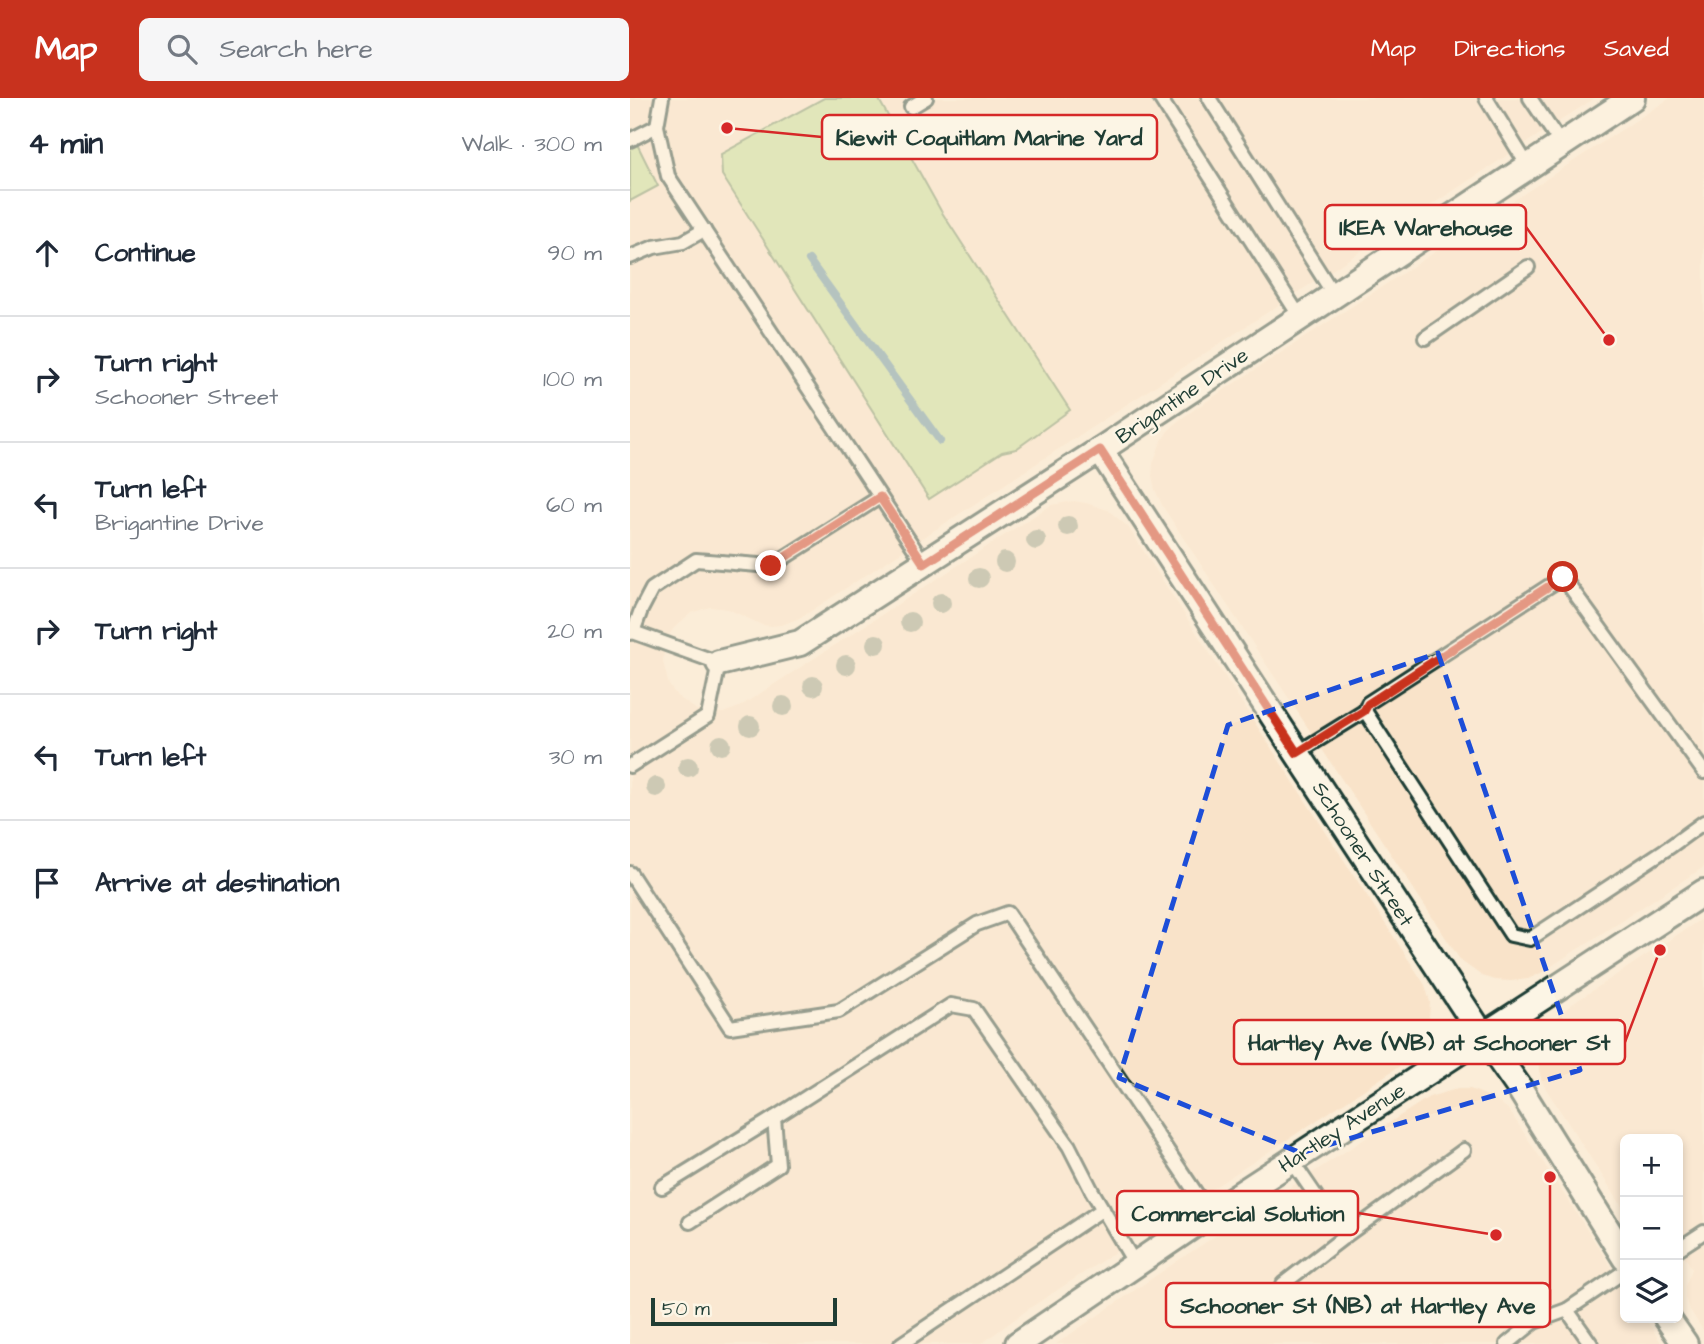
<!DOCTYPE html>
<html lang="en">
<head>
<meta charset="utf-8">
<style>
	:root { --surface:#fff; --page:#f6f6f7; --text:#1f2937; --muted:#747a83; --line:#e0e1e3; --accent:#c8321e }
	body { margin:0; font-family:"Architects Daughter",sans-serif; background:var(--page); color:var(--text) }
	.controls { position:absolute; right:21px; bottom:21px; display:grid; overflow:hidden; border-radius:10px; box-shadow:0 4px 10px #0003 }
	.controls button { width:63px; height:63px; display:grid; place-items:center; padding:0; border:0; border-bottom:2px solid var(--line); background:var(--surface); color:var(--text); font:35px sans-serif }
	.scale { position:absolute; left:21px; bottom:18px; width:186px; box-sizing:border-box; padding-left:7px; border:4px solid #1f3d34; border-top:0; font-size:19px; line-height:24px; white-space:nowrap; color:#1f3d34; -webkit-text-stroke:5px #fcf5e5; paint-order:stroke }
	.stop { position:absolute; width:21px; height:21px; margin:-16px; border:5px solid #c8321e; border-radius:50%; background:#fff }
	.stop.end { background:#c8321e; border-color:#fff; box-shadow:0 2px 7px #0008 }
	.list { margin:0; padding:0; list-style:none }
	h2 { display:flex; justify-content:space-between; align-items:center; height:91px; margin:0; padding:0 28px; font-size:30px }
	h2 small { font-size:23px; font-weight:400; color:var(--muted) }
	.list li { display:grid; grid-template-columns:46px 1fr auto; gap:21px; align-items:center; box-sizing:border-box; height:126px; padding:0 28px; border-top:2px solid var(--line) }
	.list b { display:block; font-size:26px; white-space:nowrap }
	.list p { margin:0; font-size:23px; white-space:nowrap; color:var(--muted) }
	.list em { font-size:23px; font-style:normal; color:var(--muted) }
	.icon { flex:none; width:38px; height:38px; fill:none; stroke:currentColor; stroke-width:2; stroke-linecap:round; stroke-linejoin:round }
	.map { position:relative; flex:none; width:1074px; height:1246px; overflow:hidden }
	header { display:flex; align-items:center; gap:42px; box-sizing:border-box; height:98px; padding:0 35px; background:var(--accent); color:#fff }
	header strong { font-size:33px }
	nav { display:flex; gap:38px; margin-inline-start:auto; font-size:24px }
	.search { width:490px; height:63px; background:var(--page); display:flex; align-items:center; gap:18px; box-sizing:border-box; padding:0 24px; border-radius:10px; color:var(--muted); font-size:26px }
	main { display:flex }
	aside { flex:1; background:var(--surface) }
	.map>svg:first-child { display:block }
	.built { fill:#f9e3c9 }
	.green { fill:#c2de95; stroke:#708e64; stroke-width:2 }
	.lines { fill:none; stroke-linecap:round; stroke-linejoin:round }
	.stream { stroke:#5f91a1; stroke-width:8 }
	.service-casing { stroke:#1f3d34; stroke-width:18 }
	.minor-casing { stroke:#1f3d34; stroke-width:30 }
	.service { stroke:#fcf5e5; stroke-width:12 }
	.minor { stroke:#fcf5e5; stroke-width:24 }
	.tree { fill:#949e88 }
	.route { stroke:#c8321e; stroke-width:9 }
	.marked { fill:none; stroke:#1d4ed8; stroke-width:5; stroke-dasharray:14 9; stroke-linejoin:round }
	.labels { text-anchor:middle; dominant-baseline:central; stroke-width:5; stroke-linejoin:round; paint-order:stroke }
	.street-label { font-size:21px; fill:#1f3d34; stroke:#fcf5e5 }
	.leader { fill:none; stroke:#d62828; stroke-width:2.5 }
	.callout-dot { fill:#d62828; stroke:#fcf5e5; stroke-width:2.5 }
	.callout { fill:#fcf5e5; stroke:#d62828; stroke-width:2.5 }
	.callout-label { font-size:23px; text-anchor:middle; font-weight:bold; fill:#1f3d34 }
</style>
</head>
<body>
<header>
<strong>Map</strong>
<div class="search"><svg class="icon" aria-label="search" viewBox="0 0 24 24"><circle cx="10" cy="10" r="6"/><path d="M15 15l6 6"/></svg>Search here</div>
<nav><a>Map</a><a>Directions</a><a>Saved</a></nav>
</header>
<main>
<aside>
<h2>4 min<small>Walk · 300 m</small></h2>
<ul class="list">
<li><svg class="icon" aria-label="ahead" viewBox="0 0 24 24"><path d="M12 20V5M6 11l6-6 6 6"/></svg><div><b>Continue</b></div><em>90 m</em></li>
<li><svg class="icon" aria-label="right" viewBox="0 0 24 24"><path d="M7 20v-9h11M14 6l5 5-5 5"/></svg><div><b>Turn right</b><p>Schooner Street</p></div><em>100 m</em></li>
<li><svg class="icon" aria-label="left" viewBox="0 0 24 24"><path d="M17 20v-9H6M10 6l-5 5 5 5"/></svg><div><b>Turn left</b><p>Brigantine Drive</p></div><em>60 m</em></li>
<li><svg class="icon" aria-label="right" viewBox="0 0 24 24"><path d="M7 20v-9h11M14 6l5 5-5 5"/></svg><div><b>Turn right</b></div><em>20 m</em></li>
<li><svg class="icon" aria-label="left" viewBox="0 0 24 24"><path d="M17 20v-9H6M10 6l-5 5 5 5"/></svg><div><b>Turn left</b></div><em>30 m</em></li>
<li><svg class="icon" aria-label="arrive" viewBox="0 0 24 24"><path d="M6 21V4h12l-3 4 3 4H6"/></svg><div><b>Arrive at destination</b></div></li>
</ul>
</aside>
<div class="map">
<svg width="1074" height="1246" viewBox="0 0 1074 1246">
	<rect width="100%" height="100%" fill="#fbedd8"/>
	<filter id="ink" filterUnits="userSpaceOnUse"><feTurbulence type="fractalNoise" baseFrequency=".0143" numOctaves="2"/><feDisplacementMap in="SourceGraphic" scale="14" xChannelSelector="R" yChannelSelector="G"/><feConvolveMatrix kernelMatrix="1 2 1 2 8 2 1 2 1" color-interpolation-filters="sRGB"/></filter>
	<g filter="url(#ink)">
		<g class="built">
			<path d="M 0,0 L 194,0 L 159,20 L 299,401 L 372,354 L 386,351 L 311,113 L 248,0 L 965,0 L 172,519 L 152,527 L 141,528 L 132,527 L 98,511 L 80,509 L 61,515 L 44,530 L 37,540 L 34,553 L 33,564 L 39,587 L 47,598 L 67,612 L 93,615 L 109,609 L 421,407 L 444,403 L 456,405 L 478,412 L 498,429 L 795,887 L 800,904 L 798,933 L 794,943 L 788,952 L 776,964 L 400,1210 L 351,1246 L 0,1246 L 0,103 L 28,87 L 7,46 L 0,50 Z"/>
			<path d="M 1040,0 L 1074,0 L 1074,769 L 911,875 L 898,881 L 881,883 L 865,882 L 852,878 L 831,863 L 533,409 L 525,392 L 522,378 L 523,365 L 530,346 L 537,334 L 548,323 L 565,311 Z"/>
			<path d="M 1074,819 L 1074,1234 L 1058,1209 L 1055,1199 L 1055,1188 L 1062,1171 L 1048,1147 L 1048,1041 L 995,1041 L 995,1113 L 916,991 L 912,984 L 909,972 L 909,956 L 913,942 L 918,932 L 931,915 L 942,906 Z"/>
			<path d="M 827,991 L 840,991 L 860,999 L 877,1010 L 883,1018 L 995,1190 L 995,1220 L 1015,1220 L 1032,1246 L 426,1246 L 556,1157 L 799,999 Z"/>
		</g>
		<g class="green">
			<path d="M 194,0 L 248,0 L 311,113 L 440,312 L 386,351 L 372,354 L 299,401 L 92,77 L 91,56 Z"/>
			<path d="M 7,46 L 28,88 L 0,103 L 0,50 Z"/>
		</g>
		<g class="lines">
			<path class="stream" d="M 179,162 L 310,343"/>
			<g class="service-casing">
				<g id="service">
					<path d="M 32,0 L 27,28 L 38,78 L 294,465"/>
					<path d="M 530,0 L 670,219"/>
					<path d="M 579,0 L 704,197"/>
					<path d="M 856,0 L 898,68"/>
					<path d="M 900,0 L 931,46"/>
					<path d="M 281,9 L 296,0"/>
					<path d="M 0,42 L 27,28"/>
					<path d="M 0,159 L 24,149 L 53,144 L 74,132"/>
					<path d="M 795,240 L 898,169"/>
					<path d="M 0,535 L 3,534 L 11,512 L 22,491 L 66,462 L 141,468 L 250,399"/>
					<path d="M 735,613 L 881,837 L 900,841 L 1041,748 L 1074,724"/>
					<path d="M 667,655 L 735,613 L 738,605 L 933,479 L 1074,674"/>
					<path d="M 0,668 L 78,618 L 89,565 L 3,534"/>
					<path d="M 0,775 L 100,929 L 209,913 L 347,826 L 378,815 L 580,1116"/>
					<path d="M 32,1089 L 144,1020"/>
					<path d="M 60,1124 L 148,1067 L 144,1020 L 321,907 L 344,911 L 439,1048 L 462,1093 L 505,1166"/>
					<path d="M 714,1139 L 834,1052"/>
					<path d="M 1048,1151 L 1074,1134"/>
					<path d="M 653,1186 L 714,1139 L 662,1063"/>
					<path d="M 271,1246 L 473,1111"/>
					<path d="M 877,1246 L 904,1224 L 937,1212"/>
					<path d="M 961,1246 L 937,1212 L 995,1173"/>
				</g>
			</g>
			<g class="minor-casing">
				<g id="minor">
					<path d="M 470,352 L 667,655 L 853,938 L 888,988 L 995,1160"/>
					<path d="M 89,565 L 170,545 L 470,352 L 1002,0"/>
					<path d="M 1037,1220 L 1055,1246"/>
					<path d="M 388,1246 L 580,1116 L 1074,794"/>
				</g>
			</g>
			<use href="#service" class="service"/>
			<use href="#minor" class="minor"/>
		</g>
		<g class="tree">
			<circle cx="438" cy="428" r="10"/>
			<circle cx="406" cy="442" r="10"/>
			<circle cx="375" cy="464" r="10"/>
			<circle cx="349" cy="480" r="10"/>
			<circle cx="311" cy="505" r="10"/>
			<circle cx="280" cy="524" r="10"/>
			<circle cx="246" cy="546" r="10"/>
			<circle cx="216" cy="567" r="10"/>
			<circle cx="183" cy="588" r="10"/>
			<circle cx="153" cy="608" r="10"/>
			<circle cx="120" cy="628" r="10"/>
			<circle cx="91" cy="647" r="10"/>
			<circle cx="58" cy="669" r="10"/>
			<circle cx="26" cy="689" r="10"/>
		</g>
	</g>
	<g class="lines" filter="url(#ink)">
		<path class="route" d="M 141,468 L 250,399 L 294,466 L 470,352 L 667,655 L 734,613 L 738,606 L 933,479"/>
	</g>
	<path d="M0 0H1074V1246H0ZM 808,555 L 950,972 L 671,1055 L 489,980 L 598,627 Z" fill="#fbedd8" fill-opacity=".55" fill-rule="evenodd"/>
	<path class="marked" d="M 808,555 L 950,972 L 671,1055 L 489,980 L 598,627 Z"/>
	<g class="labels">
		<g class="street-label">
			<text transform="translate(552 298) rotate(-34)">Brigantine Drive</text>
			<text transform="translate(733 756) rotate(57)">Schooner Street</text>
			<text transform="translate(712 1030) rotate(-33)">Hartley Avenue</text>
		</g>
	</g>
	<path class="leader" d="M97 30L192 39M979 242L896 129M1030 852L995 944M866 1137L728 1115M920 1079L920 1207"/>
	<g class="callout-dot">
		<circle cx="97" cy="30" r="7"/>
		<circle cx="979" cy="242" r="7"/>
		<circle cx="1030" cy="852" r="7"/>
		<circle cx="866" cy="1137" r="7"/>
		<circle cx="920" cy="1079" r="7"/>
	</g>
	<g class="callout">
		<rect x="192" y="17" width="335" height="44" rx="7"/>
		<rect x="695" y="107" width="201" height="44" rx="7"/>
		<rect x="604" y="922" width="391" height="44" rx="7"/>
		<rect x="487" y="1093" width="241" height="44" rx="7"/>
		<rect x="536" y="1185" width="384" height="44" rx="7"/>
	</g>
	<g class="callout-label">
		<text x="359" y="47">Kiewit Coquitlam Marine Yard</text>
		<text x="796" y="137">IKEA Warehouse</text>
		<text x="799" y="952">Hartley Ave (WB) at Schooner St</text>
		<text x="608" y="1123">Commercial Solution</text>
		<text x="728" y="1215">Schooner St (NB) at Hartley Ave</text>
	</g>
</svg>
<div class="controls">
<button>+</button>
<button>−</button>
<button><svg class="icon" aria-label="layers" viewBox="0 0 24 24"><path d="M12 4l9 5-9 5-9-5zM3 14l9 5 9-5"/></svg></button>
</div>
<div class="scale">50 m</div>
<div class="stop" style="left:933px;top:479px"></div>
<div class="stop end" style="left:141px;top:468px"></div>
</div>
</main>
</body>
</html>
